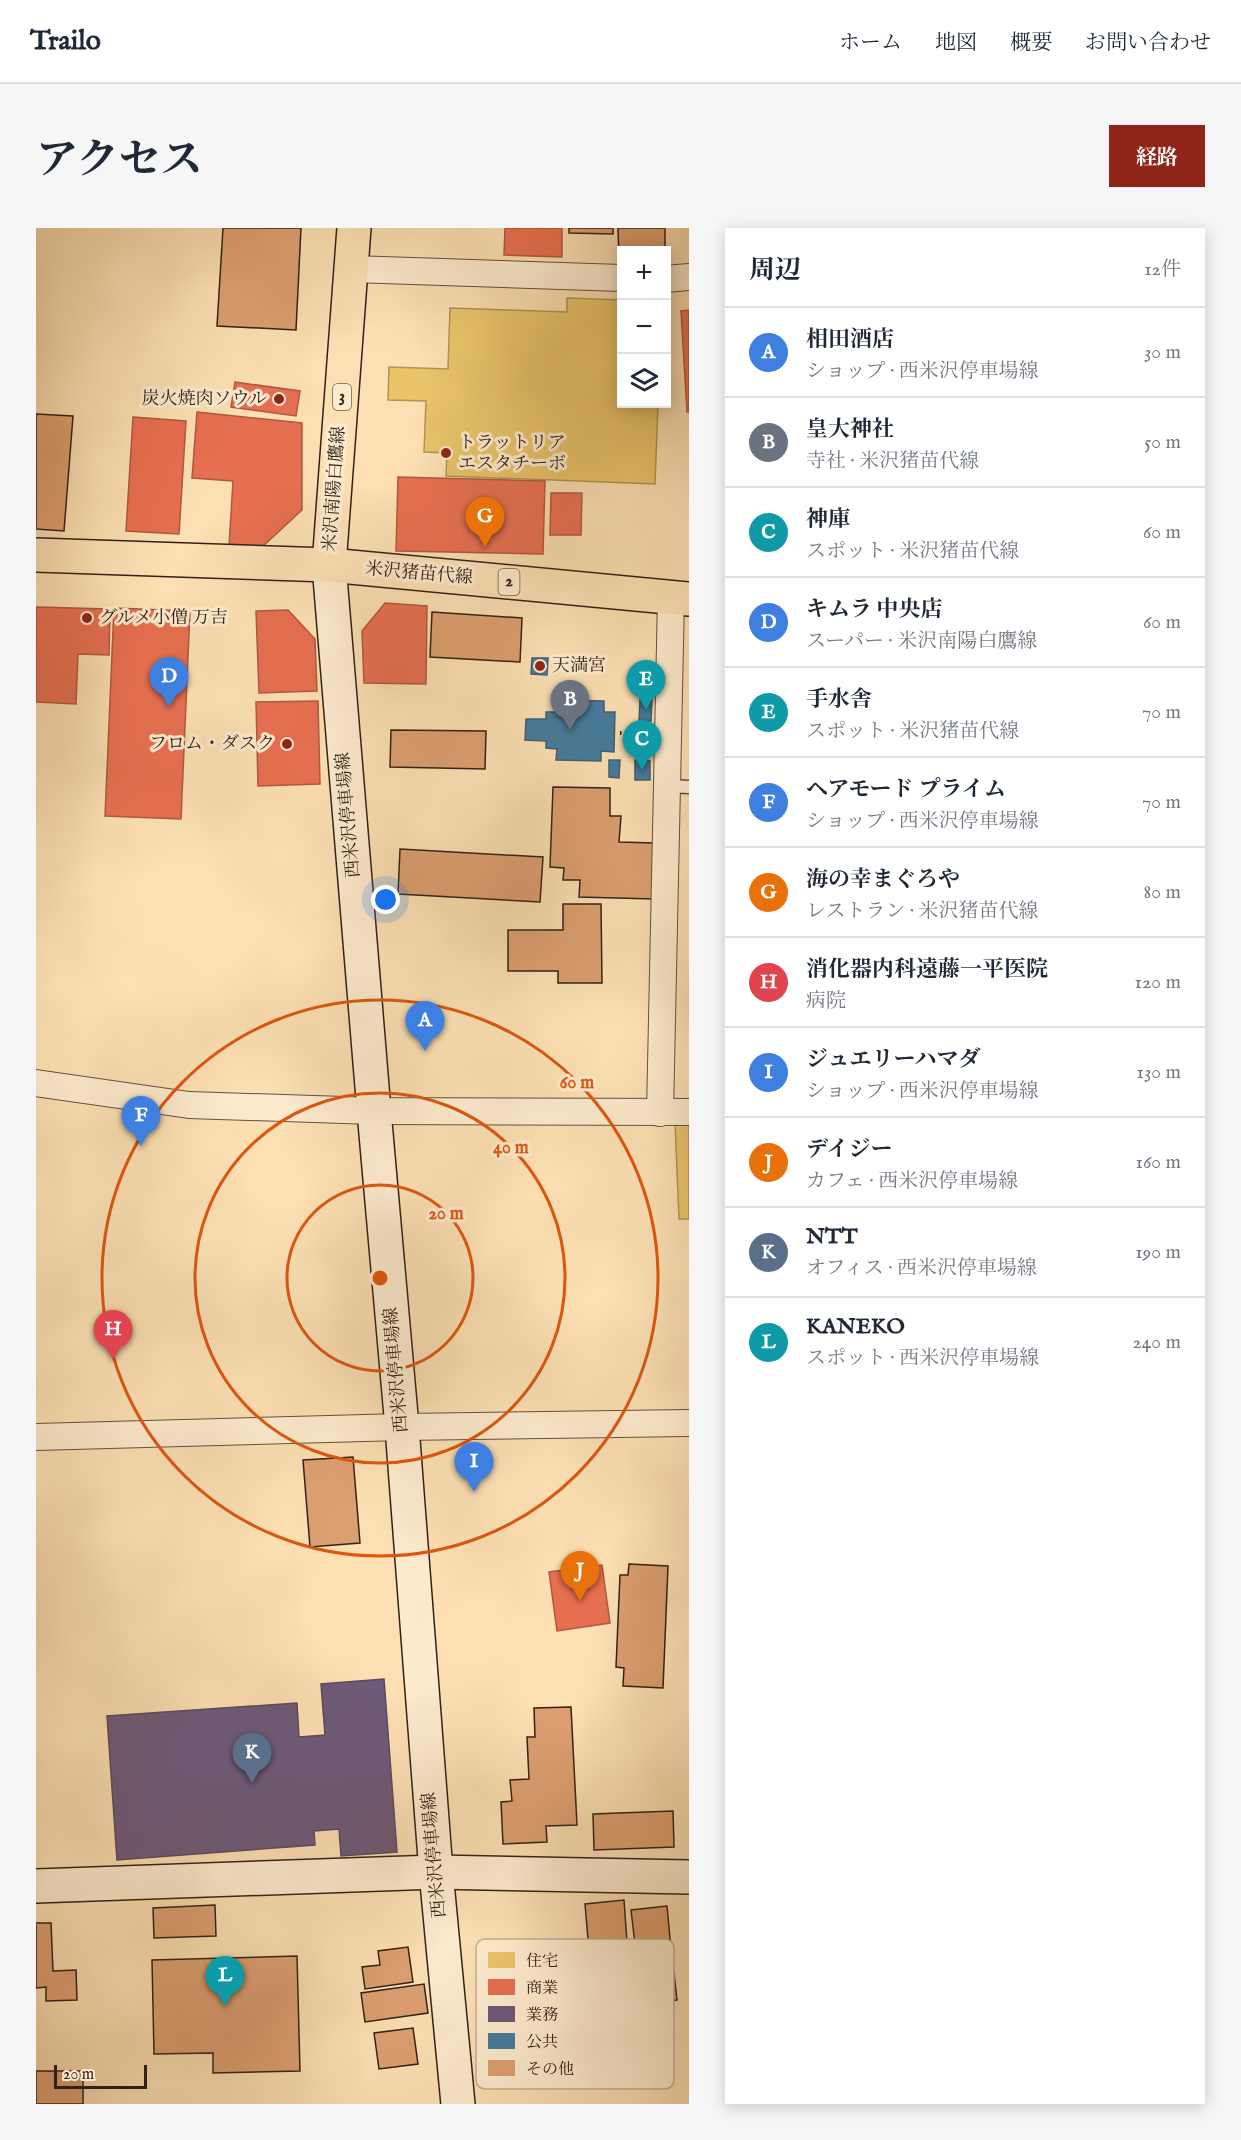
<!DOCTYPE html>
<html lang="ja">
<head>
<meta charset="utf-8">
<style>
	:root { --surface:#fff; --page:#f6f6f7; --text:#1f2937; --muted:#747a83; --line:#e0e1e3; --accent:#8f2418 }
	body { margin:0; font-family:"IM FELL English","Noto Serif JP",serif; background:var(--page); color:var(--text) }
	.controls { position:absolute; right:18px; top:18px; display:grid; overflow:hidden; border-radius:0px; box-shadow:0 3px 15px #0003 }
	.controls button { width:54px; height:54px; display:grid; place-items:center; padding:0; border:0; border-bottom:2px solid var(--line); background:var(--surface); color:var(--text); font:30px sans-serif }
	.scale { position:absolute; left:18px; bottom:15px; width:93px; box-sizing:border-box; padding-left:6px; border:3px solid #312118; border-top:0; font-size:16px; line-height:21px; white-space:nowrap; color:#312118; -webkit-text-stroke:4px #fdebce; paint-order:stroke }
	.you { position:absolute; left:350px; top:672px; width:21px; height:21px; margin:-15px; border:4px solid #fff; border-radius:50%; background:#1a73e8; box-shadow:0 0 0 9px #1a73e833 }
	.badge { display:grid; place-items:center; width:39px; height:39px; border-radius:50%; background:var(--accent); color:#fff; font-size:20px; font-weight:700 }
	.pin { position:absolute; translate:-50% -50px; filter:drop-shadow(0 2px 3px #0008) }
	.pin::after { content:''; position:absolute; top:32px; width:21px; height:18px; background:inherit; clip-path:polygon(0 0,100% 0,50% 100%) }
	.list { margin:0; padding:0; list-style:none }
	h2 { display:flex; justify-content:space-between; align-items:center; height:78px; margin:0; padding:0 24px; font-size:26px }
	h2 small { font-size:20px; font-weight:400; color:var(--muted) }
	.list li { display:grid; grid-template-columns:39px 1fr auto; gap:18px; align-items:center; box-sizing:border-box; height:90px; padding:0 24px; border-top:2px solid var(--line) }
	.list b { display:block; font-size:22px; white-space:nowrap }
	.list p { margin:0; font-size:20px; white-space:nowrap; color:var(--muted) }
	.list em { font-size:20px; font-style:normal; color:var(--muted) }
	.icon { flex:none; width:33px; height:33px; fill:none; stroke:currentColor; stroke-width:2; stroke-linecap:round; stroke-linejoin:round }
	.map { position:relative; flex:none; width:653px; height:1876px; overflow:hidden; border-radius:0px }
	header { display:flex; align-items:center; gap:36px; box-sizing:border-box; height:84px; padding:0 30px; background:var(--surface); border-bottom:2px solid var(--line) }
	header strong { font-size:28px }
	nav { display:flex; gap:33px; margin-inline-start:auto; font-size:21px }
	.intro { display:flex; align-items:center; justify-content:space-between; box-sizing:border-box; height:144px; padding:0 36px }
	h1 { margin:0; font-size:42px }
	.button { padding:15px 27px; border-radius:0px; background:var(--accent); color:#fff; font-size:21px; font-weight:700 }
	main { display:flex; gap:36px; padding:0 36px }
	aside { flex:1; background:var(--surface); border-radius:0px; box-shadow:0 3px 15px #0003 }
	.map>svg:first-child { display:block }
	.homes { fill:#e9c46a; stroke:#b29351; stroke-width:1.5 }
	.shops { fill:#e76f51; stroke:#b05840; stroke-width:1.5 }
	.offices { fill:#6d597a; stroke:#5b485d; stroke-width:1.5 }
	.public { fill:#457b9d; stroke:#3f6075; stroke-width:1.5 }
	.building { fill:#dc9f71; stroke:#312118; stroke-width:1.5 }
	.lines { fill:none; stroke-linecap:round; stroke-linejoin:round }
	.lane-casing { stroke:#64513f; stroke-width:15 }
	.street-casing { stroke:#64513f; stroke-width:28 }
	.secondary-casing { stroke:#312118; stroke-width:36 }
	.primary-casing { stroke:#312118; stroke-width:36 }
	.path { stroke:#312118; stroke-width:4; stroke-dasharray:1.5 3; stroke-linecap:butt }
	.lane { stroke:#fdebce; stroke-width:12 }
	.street { stroke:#fdebce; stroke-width:26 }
	.secondary { stroke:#fdebce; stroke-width:33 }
	.primary { stroke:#fce0b4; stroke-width:33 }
	.ring { fill:none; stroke:#df560d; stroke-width:3 }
	.poi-dot { fill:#8f2418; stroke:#fdebce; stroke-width:2 }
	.labels { text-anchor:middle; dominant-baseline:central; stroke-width:6; stroke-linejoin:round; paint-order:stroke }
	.shield { fill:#fdebce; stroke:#6e5e4f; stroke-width:1.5 }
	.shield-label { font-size:16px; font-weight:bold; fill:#312118 }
	.poi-label { font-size:18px; fill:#312118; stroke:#fdebce; text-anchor:start }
	.street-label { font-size:18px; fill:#312118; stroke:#fdebce }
	.key { fill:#fdebce; stroke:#c0ae97; stroke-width:1.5 }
	.key-label { font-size:16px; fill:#312118 }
	.centre { fill:#df560d; stroke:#fdebce; stroke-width:3 }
	.ring-label { font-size:18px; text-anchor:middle; font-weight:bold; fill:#df560d; stroke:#fdebce; stroke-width:6; stroke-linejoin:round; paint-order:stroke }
</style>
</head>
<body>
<header>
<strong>Trailo</strong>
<nav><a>ホーム</a><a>地図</a><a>概要</a><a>お問い合わせ</a></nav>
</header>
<div class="intro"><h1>アクセス</h1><a class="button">経路</a></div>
<main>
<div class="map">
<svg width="653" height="1876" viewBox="0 0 653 1876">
	<rect width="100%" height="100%" fill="#fce0b4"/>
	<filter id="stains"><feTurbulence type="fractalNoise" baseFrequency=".00333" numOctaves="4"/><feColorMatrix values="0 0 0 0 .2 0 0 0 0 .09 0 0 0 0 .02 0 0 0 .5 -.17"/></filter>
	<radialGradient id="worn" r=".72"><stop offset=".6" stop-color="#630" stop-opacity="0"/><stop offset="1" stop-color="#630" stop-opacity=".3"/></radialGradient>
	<g class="homes">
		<path d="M 531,70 L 586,72 L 586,176 L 622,176 L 619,256 L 410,248 L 411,225 L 388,224 L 390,173 L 352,172 L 353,139 L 412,141 L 414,80 L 531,84 Z"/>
		<path d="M 653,893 L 653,991 L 643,991 L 639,894 Z"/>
	</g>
	<g class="shops">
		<path d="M 469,0 L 526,0 L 526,29 L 468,27 Z"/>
		<path d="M 653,82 L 653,184 L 651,184 L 645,83 Z"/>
		<path d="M 199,154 L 264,163 L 260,188 L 195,179 Z"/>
		<path d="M 161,184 L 266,195 L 266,282 L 224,321 L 193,318 L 197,253 L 156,250 Z"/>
		<path d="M 97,189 L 150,193 L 143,306 L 90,303 Z"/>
		<path d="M 362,249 L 509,253 L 507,326 L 360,323 Z"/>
		<path d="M 515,265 L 546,265 L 545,307 L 514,307 Z"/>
		<path d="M 349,375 L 391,378 L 390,456 L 328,455 L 326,403 Z"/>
		<path d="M 0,379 L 74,381 L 73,427 L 42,426 L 40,476 L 0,474 Z"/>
		<path d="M 78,380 L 154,383 L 145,591 L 69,588 Z"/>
		<path d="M 252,382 L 279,411 L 281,463 L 223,465 L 220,383 Z"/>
		<path d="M 282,473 L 284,556 L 222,558 L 220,474 Z"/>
		<path d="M 566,1337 L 574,1395 L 521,1403 L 513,1344 Z"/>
	</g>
	<path class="offices" d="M 348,1451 L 361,1624 L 305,1628 L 303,1601 L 278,1603 L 279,1617 L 81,1632 L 71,1488 L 261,1475 L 263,1509 L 289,1507 L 285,1456 Z"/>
	<g class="public">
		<path d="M 496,430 L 512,430 L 511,447 L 495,446 Z"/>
		<path d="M 604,471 L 616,472 L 615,493 L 603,493 Z"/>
		<path d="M 522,472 L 568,473 L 568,484 L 579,484 L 578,524 L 565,523 L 565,533 L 520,532 L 521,521 L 510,520 L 510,513 L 489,512 L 490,491 L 510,491 L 510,484 L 522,484 Z"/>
		<path d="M 573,532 L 584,532 L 583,550 L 573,549 Z"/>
		<path d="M 599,532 L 614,533 L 614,552 L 599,552 Z"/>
	</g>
	<g class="building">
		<path d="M 187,0 L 265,0 L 260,102 L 181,98 Z"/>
		<path d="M 533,0 L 577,0 L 577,6 L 533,5 Z"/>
		<path d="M 582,0 L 629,0 L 629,22 L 586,22 L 586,31 L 583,31 Z"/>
		<path d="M 0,186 L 37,188 L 28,303 L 0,301 Z"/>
		<path d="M 396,384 L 486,390 L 484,434 L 394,429 Z"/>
		<path d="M 355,502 L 450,503 L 449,541 L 354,539 Z"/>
		<path d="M 517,559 L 574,560 L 574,588 L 585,588 L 583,614 L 618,615 L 617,671 L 543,669 L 544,652 L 527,652 L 528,640 L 514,639 Z"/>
		<path d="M 364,621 L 507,629 L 504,674 L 362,666 Z"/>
		<path d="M 527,676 L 565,676 L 566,755 L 522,755 L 522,743 L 472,743 L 472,702 L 527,702 Z"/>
		<path d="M 317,1229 L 324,1315 L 274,1319 L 267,1232 Z"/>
		<path d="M 593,1336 L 632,1338 L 627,1460 L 587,1458 L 588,1440 L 580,1439 L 584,1347 L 592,1347 Z"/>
		<path d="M 535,1479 L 541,1597 L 510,1598 L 511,1614 L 467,1616 L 465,1574 L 476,1573 L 474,1552 L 493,1551 L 491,1509 L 499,1509 L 498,1480 Z"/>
		<path d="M 637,1583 L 638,1619 L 558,1622 L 557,1586 Z"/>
		<path d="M 588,1672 L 593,1742 L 555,1746 L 549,1676 Z"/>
		<path d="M 179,1677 L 180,1708 L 118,1710 L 117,1680 Z"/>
		<path d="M 631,1678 L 636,1732 L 617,1734 L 619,1747 L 638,1745 L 641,1772 L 606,1776 L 595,1682 Z"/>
		<path d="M 0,1695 L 15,1695 L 17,1743 L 40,1742 L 41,1772 L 10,1773 L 10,1759 L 0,1760 Z"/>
		<path d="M 372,1719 L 377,1754 L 329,1761 L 326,1739 L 344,1737 L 342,1723 Z"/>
		<path d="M 261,1728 L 264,1843 L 177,1845 L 177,1825 L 118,1826 L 116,1732 Z"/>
		<path d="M 388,1756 L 392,1785 L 329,1794 L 325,1765 Z"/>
		<path d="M 377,1800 L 382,1836 L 343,1841 L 338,1805 Z"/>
		<rect x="0" y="1843" width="47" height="33"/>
	</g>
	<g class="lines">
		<g class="lane-casing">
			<path id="lane" d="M 631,558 L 653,559"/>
		</g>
		<g class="street-casing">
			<g id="street">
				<path d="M 316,41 L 586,50"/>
				<path d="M 630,51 L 653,49"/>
				<path d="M 0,855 L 153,877 L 338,883 L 653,884"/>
				<path d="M 624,885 L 635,370"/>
				<path d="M 0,1209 L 366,1199 L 653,1195"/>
			</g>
		</g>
		<g class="secondary-casing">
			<g id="secondary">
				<path d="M 293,337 L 338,883 L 366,1199 L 400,1644 L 422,1876"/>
				<path d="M 0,1658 L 400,1644 L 653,1649"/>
			</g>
		</g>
		<g class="primary-casing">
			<g id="primary">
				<path d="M 0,327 L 293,337 L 653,371"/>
				<path d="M 293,337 L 318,0"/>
			</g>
		</g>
		<path class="path" d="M 584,505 L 604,506"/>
		<use href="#lane" class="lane"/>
		<use href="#street" class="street"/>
		<use href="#secondary" class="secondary"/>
		<use href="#primary" class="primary"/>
	</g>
	<g class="ring">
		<circle cx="344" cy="1050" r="93"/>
		<circle cx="344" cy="1050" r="185"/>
		<circle cx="344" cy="1050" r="278"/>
	</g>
	<g class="poi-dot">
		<circle cx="243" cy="171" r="6"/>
		<circle cx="410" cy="225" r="6"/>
		<circle cx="51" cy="390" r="6"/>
		<circle cx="504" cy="438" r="6"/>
		<circle cx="251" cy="516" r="6"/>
	</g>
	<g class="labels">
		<g class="shield">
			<rect x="297" y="156" width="18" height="26" rx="4.5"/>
			<rect x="462.5" y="341" width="21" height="26" rx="4.5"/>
		</g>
		<g class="shield-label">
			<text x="306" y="169">3</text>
			<text x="473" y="354">2</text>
		</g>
		<g class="poi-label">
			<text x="231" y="171" text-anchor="end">炭火焼肉ソウル</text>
			<text x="422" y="215">トラットリア<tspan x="422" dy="21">エスタチーボ</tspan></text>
			<text x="63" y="390">グルメ小僧 万吉</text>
			<text x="516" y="438">天満宮</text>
			<text x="239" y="516" text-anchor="end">フロム・ダスク</text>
		</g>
		<g class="street-label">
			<text transform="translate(299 261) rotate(-86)">米沢南陽白鷹線</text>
			<text transform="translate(383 346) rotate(5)">米沢猪苗代線</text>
			<text transform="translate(313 587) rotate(-95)">西米沢停車場線</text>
			<text transform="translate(361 1142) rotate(-95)">西米沢停車場線</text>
			<text transform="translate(399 1627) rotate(-95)">西米沢停車場線</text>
		</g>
	</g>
	<rect x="440" y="1711" width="198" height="150" rx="9" class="key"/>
	<rect x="452" y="1724" width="27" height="16" fill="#e9c46a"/>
	<rect x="452" y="1751" width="27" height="16" fill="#e76f51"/>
	<rect x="452" y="1778" width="27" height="16" fill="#6d597a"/>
	<rect x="452" y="1805" width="27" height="16" fill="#457b9d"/>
	<rect x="452" y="1832" width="27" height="16" fill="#dc9f71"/>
	<g class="key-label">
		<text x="490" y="1738">住宅</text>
		<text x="490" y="1765">商業</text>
		<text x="490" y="1792">業務</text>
		<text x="490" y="1819">公共</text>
		<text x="490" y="1846">その他</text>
	</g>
	<circle cx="344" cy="1050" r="9" class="centre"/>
	<g class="ring-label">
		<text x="541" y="860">60 m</text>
		<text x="475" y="925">40 m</text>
		<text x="410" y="991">20 m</text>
	</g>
	<rect width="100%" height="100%" filter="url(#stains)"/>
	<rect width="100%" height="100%" fill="url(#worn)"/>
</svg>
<div class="controls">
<button>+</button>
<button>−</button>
<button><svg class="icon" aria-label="layers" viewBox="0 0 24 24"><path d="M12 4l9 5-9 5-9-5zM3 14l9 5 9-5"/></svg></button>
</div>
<div class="scale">20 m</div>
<div class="you"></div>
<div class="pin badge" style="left:389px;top:823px;background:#3f7fe0">A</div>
<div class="pin badge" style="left:534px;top:502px;background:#6b7280">B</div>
<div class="pin badge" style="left:606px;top:542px;background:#0f9aa8">C</div>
<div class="pin badge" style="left:133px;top:479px;background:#3f7fe0">D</div>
<div class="pin badge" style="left:610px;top:482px;background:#0f9aa8">E</div>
<div class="pin badge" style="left:105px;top:918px;background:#3f7fe0">F</div>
<div class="pin badge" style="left:449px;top:319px;background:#e8710a">G</div>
<div class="pin badge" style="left:77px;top:1132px;background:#e0444e">H</div>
<div class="pin badge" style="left:438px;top:1264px;background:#3f7fe0">I</div>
<div class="pin badge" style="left:544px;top:1373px;background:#e8710a">J</div>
<div class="pin badge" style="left:216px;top:1555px;background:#5c6f8a">K</div>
<div class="pin badge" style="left:189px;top:1778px;background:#0f9aa8">L</div>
</div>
<aside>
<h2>周辺<small>12件</small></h2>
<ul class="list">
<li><span class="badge" style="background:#3f7fe0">A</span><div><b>相田酒店</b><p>ショップ · 西米沢停車場線</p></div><em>30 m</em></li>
<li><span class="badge" style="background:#6b7280">B</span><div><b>皇大神社</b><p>寺社 · 米沢猪苗代線</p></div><em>50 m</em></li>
<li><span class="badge" style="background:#0f9aa8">C</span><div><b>神庫</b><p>スポット · 米沢猪苗代線</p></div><em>60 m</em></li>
<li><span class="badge" style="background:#3f7fe0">D</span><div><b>キムラ 中央店</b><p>スーパー · 米沢南陽白鷹線</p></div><em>60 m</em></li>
<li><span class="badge" style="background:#0f9aa8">E</span><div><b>手水舎</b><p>スポット · 米沢猪苗代線</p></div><em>70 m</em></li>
<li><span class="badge" style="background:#3f7fe0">F</span><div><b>ヘアモード プライム</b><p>ショップ · 西米沢停車場線</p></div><em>70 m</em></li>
<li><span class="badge" style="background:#e8710a">G</span><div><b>海の幸まぐろや</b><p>レストラン · 米沢猪苗代線</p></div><em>80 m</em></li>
<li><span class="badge" style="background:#e0444e">H</span><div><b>消化器内科遠藤一平医院</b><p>病院</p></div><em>120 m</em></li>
<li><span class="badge" style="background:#3f7fe0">I</span><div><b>ジュエリーハマダ</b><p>ショップ · 西米沢停車場線</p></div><em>130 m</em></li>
<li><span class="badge" style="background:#e8710a">J</span><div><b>デイジー</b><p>カフェ · 西米沢停車場線</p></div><em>160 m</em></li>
<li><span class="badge" style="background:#5c6f8a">K</span><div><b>NTT</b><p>オフィス · 西米沢停車場線</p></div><em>190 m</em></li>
<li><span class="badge" style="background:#0f9aa8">L</span><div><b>KANEKO</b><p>スポット · 西米沢停車場線</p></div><em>240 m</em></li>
</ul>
</aside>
</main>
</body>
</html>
